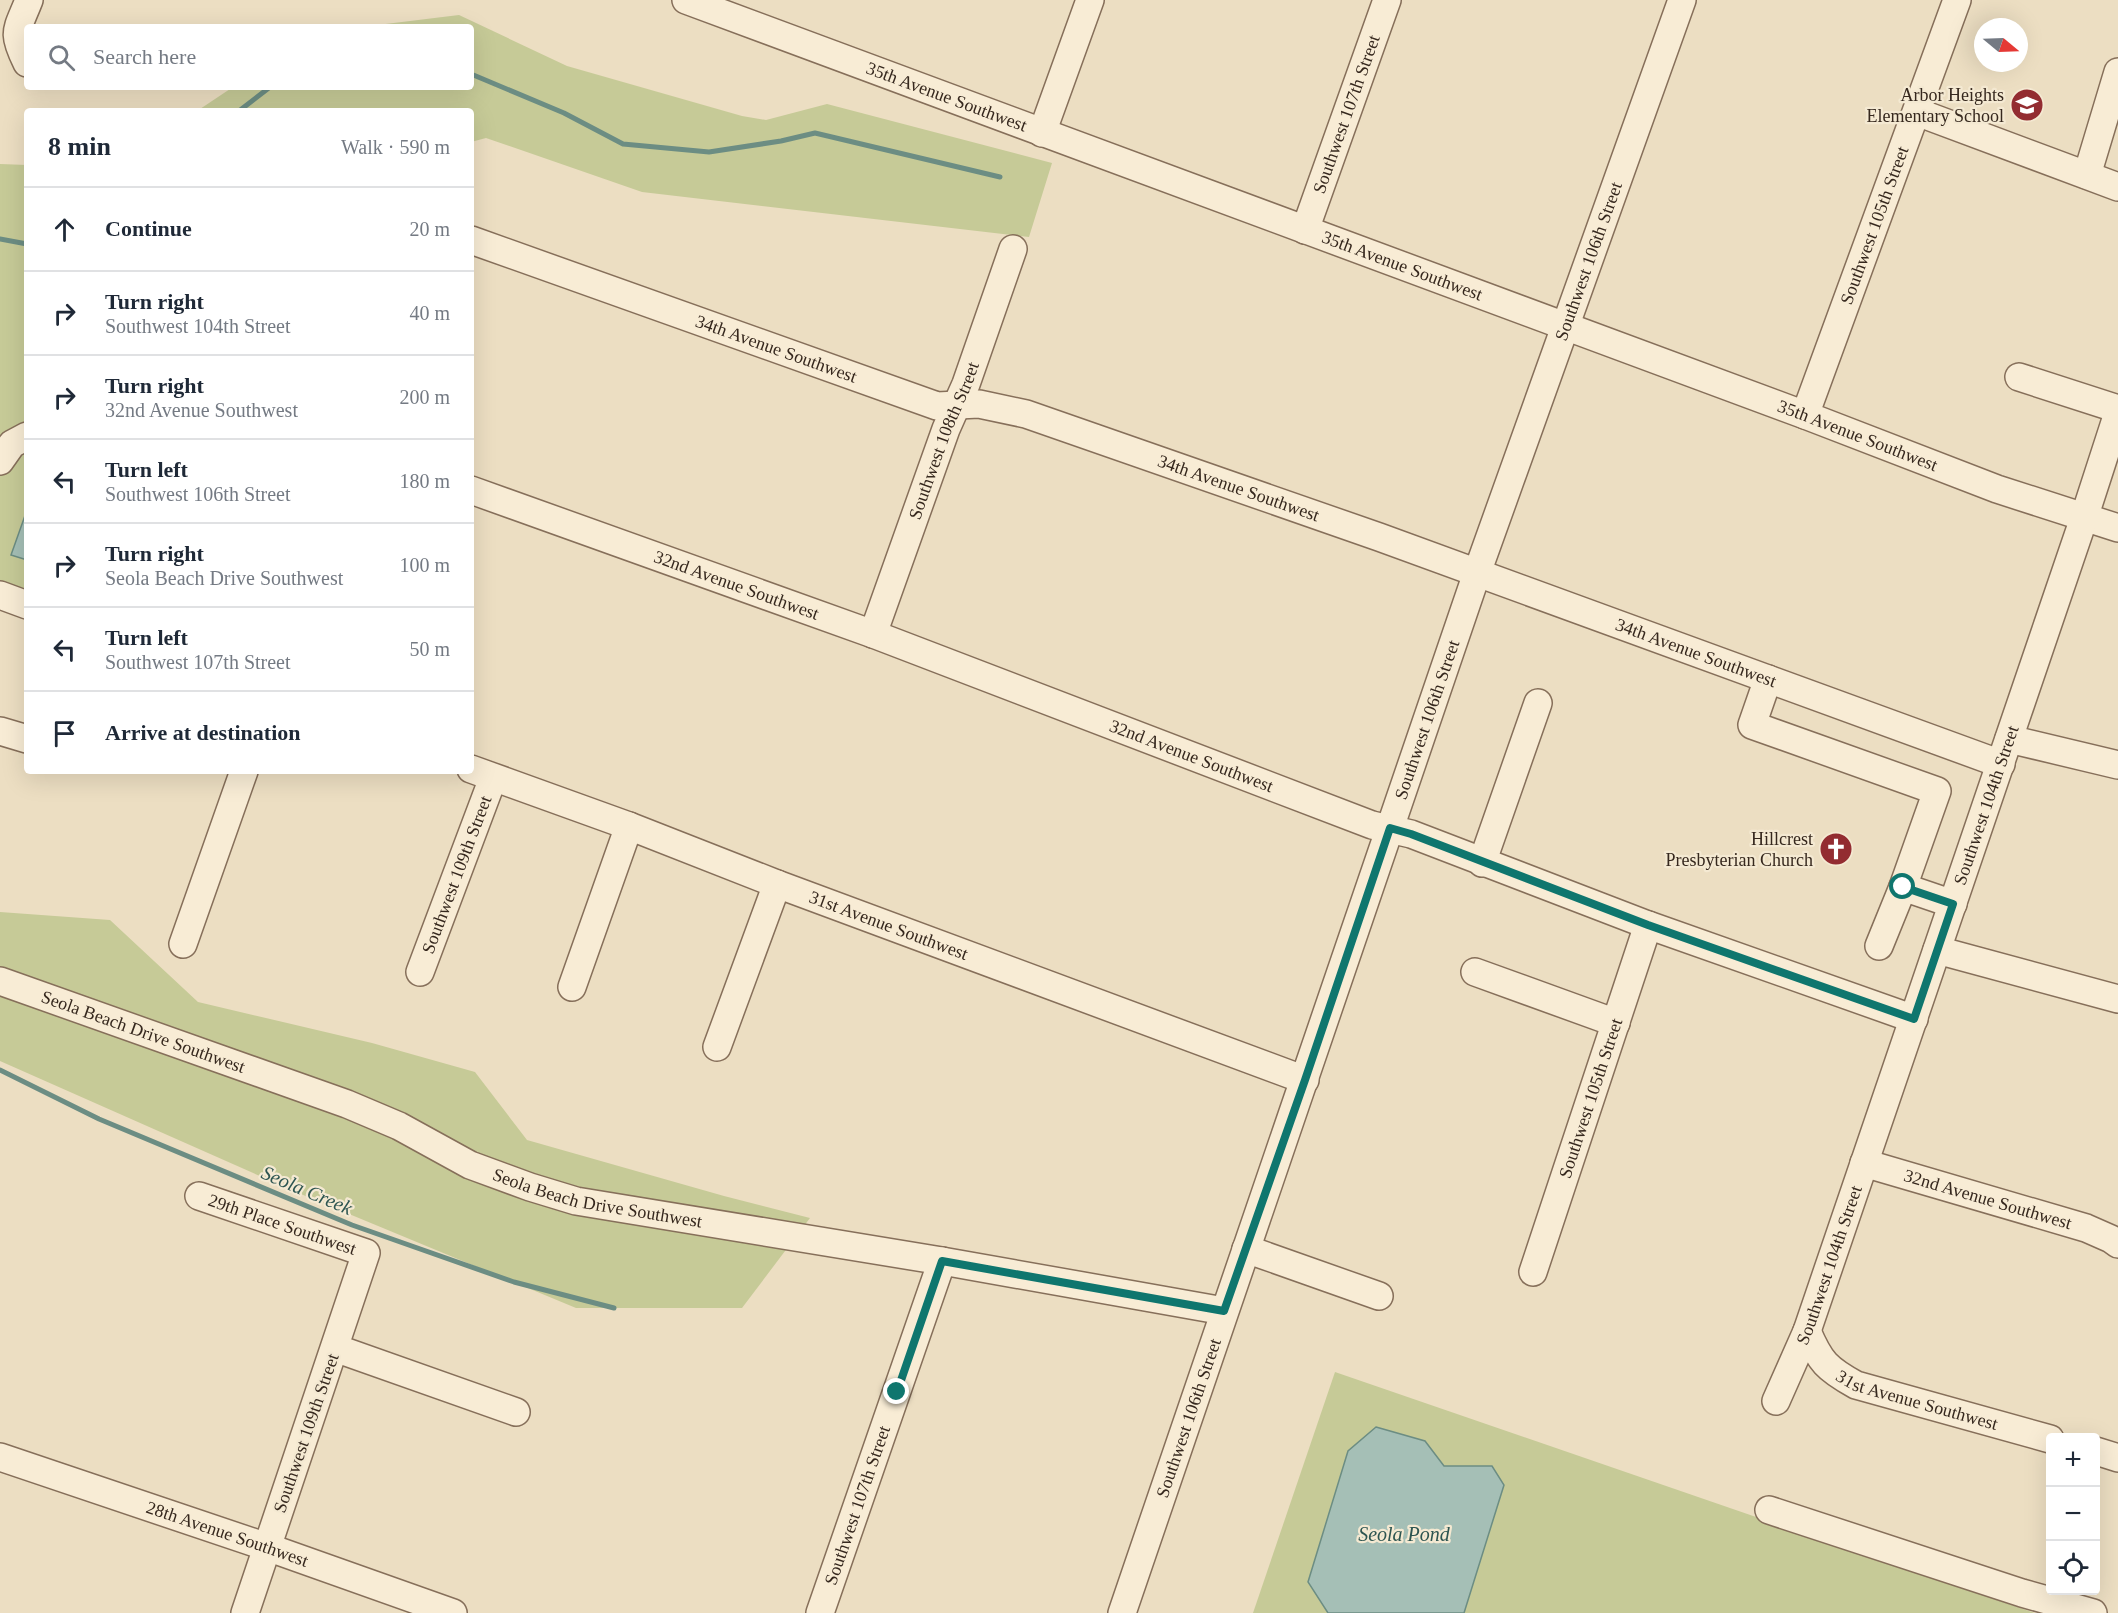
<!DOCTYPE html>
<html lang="en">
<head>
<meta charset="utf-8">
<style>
	:root { --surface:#fff; --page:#f6f6f7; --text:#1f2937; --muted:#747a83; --line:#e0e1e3 }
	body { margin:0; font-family:Georgia,serif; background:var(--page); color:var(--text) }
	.controls { position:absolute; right:18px; bottom:18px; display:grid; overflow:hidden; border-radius:6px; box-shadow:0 6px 24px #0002 }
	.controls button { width:54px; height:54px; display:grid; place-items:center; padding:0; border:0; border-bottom:2px solid var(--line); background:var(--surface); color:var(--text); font:30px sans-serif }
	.compass { position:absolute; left:1974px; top:18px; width:54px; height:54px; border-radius:50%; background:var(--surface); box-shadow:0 6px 24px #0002; rotate:109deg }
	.stop { position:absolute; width:18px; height:18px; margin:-14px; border:4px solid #0f766e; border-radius:50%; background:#fff }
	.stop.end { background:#0f766e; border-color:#fff; box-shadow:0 2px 6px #0008 }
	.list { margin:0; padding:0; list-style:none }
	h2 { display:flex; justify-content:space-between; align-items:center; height:78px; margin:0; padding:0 24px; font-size:26px }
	h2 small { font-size:20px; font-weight:400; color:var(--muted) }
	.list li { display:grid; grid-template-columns:39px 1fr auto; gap:18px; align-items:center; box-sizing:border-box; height:84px; padding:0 24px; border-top:2px solid var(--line) }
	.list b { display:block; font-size:22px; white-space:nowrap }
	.list p { margin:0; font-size:20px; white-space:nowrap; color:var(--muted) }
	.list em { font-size:20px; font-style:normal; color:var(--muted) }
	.icon { flex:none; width:33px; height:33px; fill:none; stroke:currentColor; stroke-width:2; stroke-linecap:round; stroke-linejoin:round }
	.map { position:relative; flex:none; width:2118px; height:1613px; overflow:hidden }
	.search { position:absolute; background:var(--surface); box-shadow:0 6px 24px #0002; left:24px; top:24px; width:450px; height:66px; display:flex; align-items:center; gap:15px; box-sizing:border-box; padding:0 21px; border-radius:6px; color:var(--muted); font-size:22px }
	.panel { position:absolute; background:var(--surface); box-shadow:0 6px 24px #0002; left:24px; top:108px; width:450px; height:666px; border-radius:6px }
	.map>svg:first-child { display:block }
	.green { fill:#c6ca97 }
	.water { fill:#a5bfb6; stroke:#6c8d83; stroke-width:1.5 }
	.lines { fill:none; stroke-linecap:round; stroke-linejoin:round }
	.stream { stroke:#6c8d83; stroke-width:5 }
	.minor-casing { stroke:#866f5a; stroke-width:30 }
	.minor { stroke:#f8ecd5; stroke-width:27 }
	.route { stroke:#0f766e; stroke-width:8 }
	.labels { text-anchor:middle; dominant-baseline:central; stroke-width:4.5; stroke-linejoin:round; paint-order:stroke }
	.poi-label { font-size:18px; fill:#36281e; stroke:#f4e9d2; text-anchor:end }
	.street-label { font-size:18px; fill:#36281e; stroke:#f4e9d2 }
	.water-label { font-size:20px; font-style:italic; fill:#2d5551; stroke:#f4e9d2 }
</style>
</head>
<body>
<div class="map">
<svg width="2118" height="1613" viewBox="0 0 2118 1613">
	<rect width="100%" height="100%" fill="#ecdec2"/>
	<g class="green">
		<path d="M 459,15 L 567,66 L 742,116 L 766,120 L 827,104 L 1052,163 L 1029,237 L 642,192 L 486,138 L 471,142 L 471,111 L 197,111 L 233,87 L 471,87 L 471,27 L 361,27 Z"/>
		<path d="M 0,164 L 27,165 L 27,593 L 0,584 Z"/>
		<path d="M 0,912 L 110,920 L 198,1002 L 372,1043 L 475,1072 L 527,1140 L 724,1196 L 810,1218 L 742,1308 L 576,1308 L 296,1192 L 0,1061 Z"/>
		<path d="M 1335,1372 L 2035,1613 L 1253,1613 Z"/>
	</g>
	<g class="water">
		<path d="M 27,510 L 27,560 L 11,555 Z"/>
		<path d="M 1376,1427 L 1425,1441 L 1444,1466 L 1492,1466 L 1504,1485 L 1464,1613 L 1328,1613 L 1308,1582 L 1348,1451 Z"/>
	</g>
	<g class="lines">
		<g class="stream">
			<path d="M 471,74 L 564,113 L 623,144 L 709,152 L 781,141 L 815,133 L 1000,177"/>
			<path d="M 239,111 L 270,87"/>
			<path d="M 0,239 L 27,244"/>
			<path d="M 0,1070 L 99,1119 L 352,1225 L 514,1282 L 614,1308"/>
		</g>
		<g class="minor-casing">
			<g id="minor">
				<path id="s1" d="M 686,0 L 1805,415 L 1997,489 L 2118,528"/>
				<path d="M 27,63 C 11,31 17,31 29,0"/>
				<path d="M 1917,112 L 2118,187"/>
				<path d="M 1042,133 L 1090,0"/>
				<path d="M 2087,175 L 2118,72"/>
				<path id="s2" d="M 1305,230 L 1387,0"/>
				<path id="s3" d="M 471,240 L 937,406 L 979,404 L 1026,414 L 1379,537 L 2001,764"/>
				<path d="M 2019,377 L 2118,409"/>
				<path id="s4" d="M 1805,415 L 1957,0"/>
				<path d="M 0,461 L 12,444 L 27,436"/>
				<path id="s5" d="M 471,490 L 873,634 L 1372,825 L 1411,834 L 1648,925 L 1914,1019"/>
				<path d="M 0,595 L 27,605"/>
				<path id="s6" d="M 873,634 L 946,429 L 966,384 L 1013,249"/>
				<path d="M 1768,679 L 1752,725 L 1937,791 L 1903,887 L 1953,904"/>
				<path d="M 0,731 L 27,739"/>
				<path d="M 2009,739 L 2118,765"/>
				<path id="s7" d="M 471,769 L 629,826 L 777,884 L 1305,1080"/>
				<path d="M 1482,863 L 1538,703"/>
				<path d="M 183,944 L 244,771"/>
				<path d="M 1879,946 L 1903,887"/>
				<path d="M 1937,950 L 2118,999"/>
				<path id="s8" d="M 420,972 L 493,778"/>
				<path d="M 1475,972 L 1616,1023"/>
				<path id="s9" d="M 0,981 L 347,1104 L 399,1126 L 470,1165 L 530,1187 L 576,1201 L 942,1261 L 1224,1311"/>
				<path d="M 572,987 L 629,826"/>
				<path d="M 717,1047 L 777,884"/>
				<path id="s10" d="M 1864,1163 L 2086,1228 L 2111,1239 L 2118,1244"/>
				<path id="s11" d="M 199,1196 L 366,1253 L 245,1613"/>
				<path d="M 1246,1249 L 1379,1296"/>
				<path id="s12" d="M 1533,1272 L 1648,925"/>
				<path id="s13" d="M 1807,1331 C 1820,1362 1827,1369 1856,1385 L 2050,1439"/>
				<path d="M 335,1348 L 516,1412"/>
				<path id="s14" d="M 1776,1401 L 1807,1331 L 2084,518 L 2118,413"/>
				<path d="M 2096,1451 L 2118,1458"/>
				<path id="s15" d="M 0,1457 L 267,1547 L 453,1613"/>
				<path d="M 1769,1510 L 2022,1593 L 2093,1613"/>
				<path id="s16" d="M 820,1613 L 942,1261"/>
				<path id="s17" d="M 1122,1613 L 1477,573 L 1682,0"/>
			</g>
		</g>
		<use href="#minor" class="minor"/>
	</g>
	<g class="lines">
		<path class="route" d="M 897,1392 L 942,1261 L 1224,1311 L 1305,1080 L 1390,828 L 1411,834 L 1648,925 L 1914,1019 L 1953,904 L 1903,887"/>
	</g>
	<defs>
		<g id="school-disc" transform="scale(1.725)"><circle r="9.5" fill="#932c31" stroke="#f4e9d2"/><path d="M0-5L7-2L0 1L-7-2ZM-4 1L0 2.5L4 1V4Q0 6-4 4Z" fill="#fff"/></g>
		<g id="church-disc" transform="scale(1.725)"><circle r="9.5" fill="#932c31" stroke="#f4e9d2"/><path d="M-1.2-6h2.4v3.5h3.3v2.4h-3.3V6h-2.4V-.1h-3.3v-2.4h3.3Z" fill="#fff"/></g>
	</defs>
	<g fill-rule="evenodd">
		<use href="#school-disc" x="2027" y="105"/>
		<use href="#church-disc" x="1836" y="849"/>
	</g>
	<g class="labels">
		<g class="poi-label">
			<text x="2004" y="95">Arbor Heights<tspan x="2004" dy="21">Elementary School</tspan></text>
			<text x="1813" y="839">Hillcrest<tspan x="1813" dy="21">Presbyterian Church</tspan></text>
		</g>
		<g class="street-label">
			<text stroke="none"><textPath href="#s1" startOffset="278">35th Avenue Southwest</textPath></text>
			<text stroke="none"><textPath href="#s2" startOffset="123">Southwest 107th Street</textPath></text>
			<text stroke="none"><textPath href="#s4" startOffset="202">Southwest 105th Street</textPath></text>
			<text stroke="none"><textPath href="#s17" startOffset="1430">Southwest 106th Street</textPath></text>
			<text stroke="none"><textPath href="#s1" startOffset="764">35th Avenue Southwest</textPath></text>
			<text stroke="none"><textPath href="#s3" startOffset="324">34th Avenue Southwest</textPath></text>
			<text stroke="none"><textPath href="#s1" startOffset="1250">35th Avenue Southwest</textPath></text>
			<text stroke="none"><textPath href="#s6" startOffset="206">Southwest 108th Street</textPath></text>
			<text stroke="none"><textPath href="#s3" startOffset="810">34th Avenue Southwest</textPath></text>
			<text stroke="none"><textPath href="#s5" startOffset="282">32nd Avenue Southwest</textPath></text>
			<text stroke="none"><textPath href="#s3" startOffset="1296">34th Avenue Southwest</textPath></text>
			<text stroke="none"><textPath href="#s17" startOffset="944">Southwest 106th Street</textPath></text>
			<text stroke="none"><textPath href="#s5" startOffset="768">32nd Avenue Southwest</textPath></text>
			<text stroke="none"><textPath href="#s14" startOffset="632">Southwest 104th Street</textPath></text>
			<text stroke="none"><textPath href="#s8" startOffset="104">Southwest 109th Street</textPath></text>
			<text stroke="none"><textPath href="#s7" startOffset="446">31st Avenue Southwest</textPath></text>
			<text stroke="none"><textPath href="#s9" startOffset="152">Seola Beach Drive Southwest</textPath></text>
			<text stroke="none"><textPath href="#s12" startOffset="183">Southwest 105th Street</textPath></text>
			<text stroke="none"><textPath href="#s9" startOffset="638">Seola Beach Drive Southwest</textPath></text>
			<text stroke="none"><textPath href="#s10" startOffset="129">32nd Avenue Southwest</textPath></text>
			<text stroke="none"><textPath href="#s11" startOffset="88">29th Place Southwest</textPath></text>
			<text stroke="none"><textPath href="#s14" startOffset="146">Southwest 104th Street</textPath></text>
			<text stroke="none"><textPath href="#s13" startOffset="138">31st Avenue Southwest</textPath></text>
			<text stroke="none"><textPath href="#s17" startOffset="206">Southwest 106th Street</textPath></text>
			<text transform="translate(306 1433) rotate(-71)">Southwest 109th Street</text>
			<text stroke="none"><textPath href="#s16" startOffset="114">Southwest 107th Street</textPath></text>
			<text stroke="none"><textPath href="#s15" startOffset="240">28th Avenue Southwest</textPath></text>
		</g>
		<g class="water-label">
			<text transform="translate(307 1190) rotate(23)">Seola Creek</text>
			<text x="1404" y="1534">Seola Pond</text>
		</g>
	</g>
</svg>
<div class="controls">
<button>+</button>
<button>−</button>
<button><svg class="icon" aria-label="locate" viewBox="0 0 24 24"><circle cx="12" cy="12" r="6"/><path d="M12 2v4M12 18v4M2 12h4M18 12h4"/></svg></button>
</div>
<svg class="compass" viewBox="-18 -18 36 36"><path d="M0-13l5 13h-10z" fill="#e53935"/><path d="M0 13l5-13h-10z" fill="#747a83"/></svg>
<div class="stop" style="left:1903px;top:887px"></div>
<div class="stop end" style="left:897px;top:1392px"></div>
<div class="search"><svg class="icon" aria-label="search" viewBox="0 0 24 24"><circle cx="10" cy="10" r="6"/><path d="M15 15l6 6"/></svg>Search here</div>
<section class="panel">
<h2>8 min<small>Walk · 590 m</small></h2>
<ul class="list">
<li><svg class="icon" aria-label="ahead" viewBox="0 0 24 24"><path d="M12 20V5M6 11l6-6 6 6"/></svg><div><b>Continue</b></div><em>20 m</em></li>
<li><svg class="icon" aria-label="right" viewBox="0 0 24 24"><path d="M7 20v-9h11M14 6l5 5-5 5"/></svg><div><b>Turn right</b><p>Southwest 104th Street</p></div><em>40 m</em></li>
<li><svg class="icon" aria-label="right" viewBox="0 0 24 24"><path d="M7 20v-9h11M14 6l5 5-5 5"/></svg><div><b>Turn right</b><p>32nd Avenue Southwest</p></div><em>200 m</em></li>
<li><svg class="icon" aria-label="left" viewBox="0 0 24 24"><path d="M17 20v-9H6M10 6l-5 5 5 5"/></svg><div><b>Turn left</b><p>Southwest 106th Street</p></div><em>180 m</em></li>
<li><svg class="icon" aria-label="right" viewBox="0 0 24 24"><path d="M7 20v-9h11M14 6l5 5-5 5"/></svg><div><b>Turn right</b><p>Seola Beach Drive Southwest</p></div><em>100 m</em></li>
<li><svg class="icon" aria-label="left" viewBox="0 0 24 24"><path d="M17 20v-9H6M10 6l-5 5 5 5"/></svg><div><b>Turn left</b><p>Southwest 107th Street</p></div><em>50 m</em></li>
<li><svg class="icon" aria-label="arrive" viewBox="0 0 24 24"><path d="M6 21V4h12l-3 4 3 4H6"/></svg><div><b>Arrive at destination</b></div></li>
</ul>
</section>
</div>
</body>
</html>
